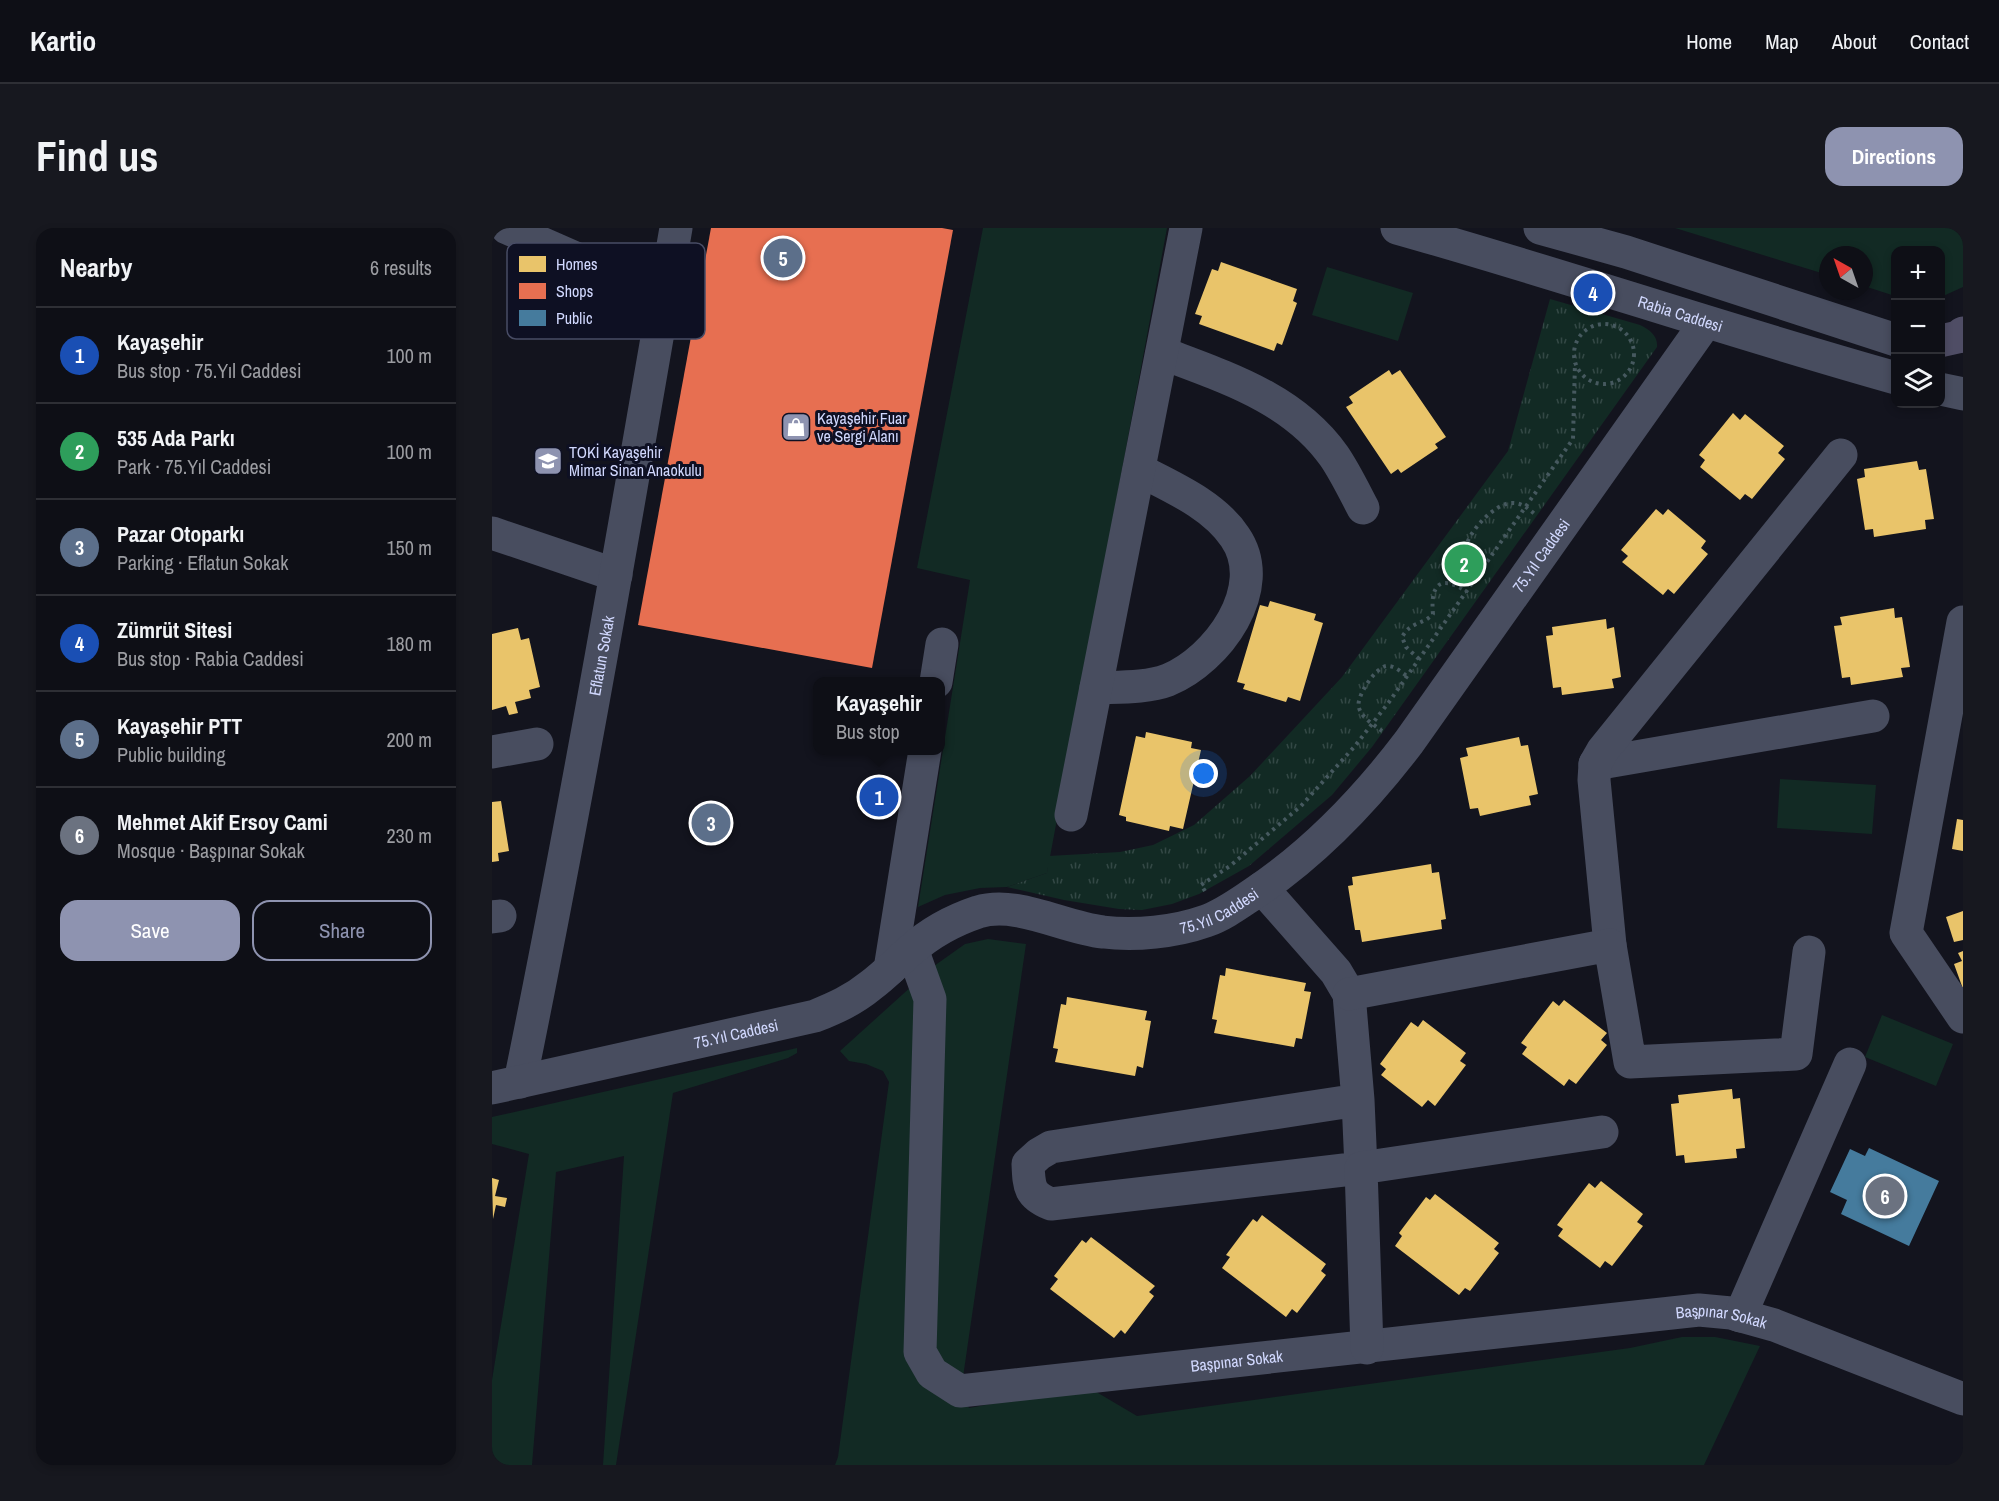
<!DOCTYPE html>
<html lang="en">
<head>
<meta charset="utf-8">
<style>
	:root { --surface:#0e0f16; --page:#17181f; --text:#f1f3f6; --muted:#9b9ca1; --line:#2e2f35; --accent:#8e93b0 }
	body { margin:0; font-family:"Archivo Narrow",sans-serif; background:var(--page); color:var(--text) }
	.controls { position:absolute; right:18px; top:18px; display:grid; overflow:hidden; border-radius:12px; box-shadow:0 3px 9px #0003 }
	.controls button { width:54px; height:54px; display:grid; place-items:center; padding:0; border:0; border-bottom:2px solid var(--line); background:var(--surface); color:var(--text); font:30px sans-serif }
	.compass { position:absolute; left:1327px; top:18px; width:54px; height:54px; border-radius:50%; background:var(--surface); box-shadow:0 3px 9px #0003; rotate:320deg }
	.you { position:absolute; left:712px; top:546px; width:21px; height:21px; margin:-15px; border:4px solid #fff; border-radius:50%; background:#1a73e8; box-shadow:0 0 0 9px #1a73e833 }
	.badge { display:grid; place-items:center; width:39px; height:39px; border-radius:50%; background:var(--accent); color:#fff; font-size:20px; font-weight:700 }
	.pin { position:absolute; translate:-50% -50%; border:3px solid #fff; box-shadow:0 2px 6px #0006 }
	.popup { position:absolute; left:321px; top:449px; width:132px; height:78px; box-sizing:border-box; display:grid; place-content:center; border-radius:12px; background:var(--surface); filter:drop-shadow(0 2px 4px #0005); font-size:20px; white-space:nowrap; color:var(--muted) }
	.popup b { font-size:22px; color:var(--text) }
	.popup::after { content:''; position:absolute; left:50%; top:100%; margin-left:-12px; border:12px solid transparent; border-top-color:var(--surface) }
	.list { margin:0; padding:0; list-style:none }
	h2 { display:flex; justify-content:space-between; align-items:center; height:78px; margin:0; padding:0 24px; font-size:26px }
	h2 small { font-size:20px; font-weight:400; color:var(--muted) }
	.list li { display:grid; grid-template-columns:39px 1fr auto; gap:18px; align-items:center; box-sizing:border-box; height:96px; padding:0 24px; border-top:2px solid var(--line) }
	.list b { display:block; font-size:22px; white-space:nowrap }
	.list p { margin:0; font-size:20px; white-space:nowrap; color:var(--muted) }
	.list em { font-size:20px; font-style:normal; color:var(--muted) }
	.actions { display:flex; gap:12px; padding:18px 24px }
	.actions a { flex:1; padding:14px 0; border:2px solid var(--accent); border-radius:18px; text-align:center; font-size:21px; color:var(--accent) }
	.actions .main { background:var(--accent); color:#fff }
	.icon { flex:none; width:33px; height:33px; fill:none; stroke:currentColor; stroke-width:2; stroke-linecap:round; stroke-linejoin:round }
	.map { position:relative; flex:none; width:1471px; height:1237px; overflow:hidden; border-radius:18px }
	header { display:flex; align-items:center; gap:36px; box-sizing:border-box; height:84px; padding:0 30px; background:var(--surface); border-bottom:2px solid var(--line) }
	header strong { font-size:28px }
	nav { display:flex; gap:33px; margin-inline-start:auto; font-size:21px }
	.intro { display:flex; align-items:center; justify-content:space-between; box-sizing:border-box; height:144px; padding:0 36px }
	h1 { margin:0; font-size:42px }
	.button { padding:15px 27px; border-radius:18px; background:var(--accent); color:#fff; font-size:21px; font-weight:700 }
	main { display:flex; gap:36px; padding:0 36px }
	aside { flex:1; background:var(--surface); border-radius:18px; box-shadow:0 3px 9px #0003 }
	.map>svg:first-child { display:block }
	.green { fill:#122a24 }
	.park { fill:url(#park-tufts) }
	.homes { fill:#e9c46a }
	.shops { fill:#e76f51 }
	.public { fill:#457b9d }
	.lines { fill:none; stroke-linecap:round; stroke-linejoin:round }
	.path { stroke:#46595f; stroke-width:4; stroke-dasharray:3 4.5; stroke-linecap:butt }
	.minor { stroke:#484d5f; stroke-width:33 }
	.major { stroke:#4f4d65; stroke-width:33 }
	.labels { text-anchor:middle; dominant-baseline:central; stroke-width:6; stroke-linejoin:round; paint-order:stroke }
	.street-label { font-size:16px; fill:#d1d8fe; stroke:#0e1023 }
	.poi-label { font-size:16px; fill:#d1d8fe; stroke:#0e1023; text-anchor:start }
	.key { fill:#0e1023; stroke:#484c65; stroke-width:1.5 }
	.key-label { font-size:16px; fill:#d1d8fe }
</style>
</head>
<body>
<header>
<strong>Kartio</strong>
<nav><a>Home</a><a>Map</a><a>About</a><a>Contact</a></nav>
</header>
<div class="intro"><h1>Find us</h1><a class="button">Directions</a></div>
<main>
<aside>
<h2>Nearby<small>6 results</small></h2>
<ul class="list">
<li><span class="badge" style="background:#1a4fb4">1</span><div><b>Kayaşehir</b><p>Bus stop · 75.Yıl Caddesi</p></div><em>100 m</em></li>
<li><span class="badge" style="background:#2e9e5b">2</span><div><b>535 Ada Parkı</b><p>Park · 75.Yıl Caddesi</p></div><em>100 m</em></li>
<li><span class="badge" style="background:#5c6f8a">3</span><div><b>Pazar Otoparkı</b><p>Parking · Eflatun Sokak</p></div><em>150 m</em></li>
<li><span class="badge" style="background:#1a4fb4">4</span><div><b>Zümrüt Sitesi</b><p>Bus stop · Rabia Caddesi</p></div><em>180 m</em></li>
<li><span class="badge" style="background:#5c6f8a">5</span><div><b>Kayaşehir PTT</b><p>Public building</p></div><em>200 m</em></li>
<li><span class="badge" style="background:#6b7280">6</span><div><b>Mehmet Akif Ersoy Cami</b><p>Mosque · Başpınar Sokak</p></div><em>230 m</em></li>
</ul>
<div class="actions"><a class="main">Save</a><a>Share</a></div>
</aside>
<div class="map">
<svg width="1471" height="1237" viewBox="0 0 1471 1237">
	<defs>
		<pattern id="park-tufts" width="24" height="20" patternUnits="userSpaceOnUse" patternTransform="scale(1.5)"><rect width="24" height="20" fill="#122a24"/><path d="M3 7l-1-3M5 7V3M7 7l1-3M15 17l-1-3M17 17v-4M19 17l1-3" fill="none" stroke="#334845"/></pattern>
	</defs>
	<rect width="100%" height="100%" fill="#13141e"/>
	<g class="green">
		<path d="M 491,0 L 675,0 L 555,645 L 515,659 L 488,660 L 453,667 L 426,679 L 478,352 L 425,340 Z"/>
		<path d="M 1183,0 L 1471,0 L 1471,59 L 1449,69 L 1448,22 L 1404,22 L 1403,68 L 1372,58 L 1372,27 L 1336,27 L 1336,47 Z"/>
		<path d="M 835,39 L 921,65 L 906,113 L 820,87 Z"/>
		<path d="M 1288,551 L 1384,557 L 1380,606 L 1285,600 Z"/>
		<path d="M 496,711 L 534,716 L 469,1163 L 477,1180 L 580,1161 L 601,1162 L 645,1188 L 1138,1120 L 1190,1109 L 1223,1109 L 1268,1118 L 1212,1237 L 343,1237 L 346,1229 L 397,854 L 391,843 L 374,836 L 357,833 L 348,823 L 442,738 L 473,716 Z"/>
		<path d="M 1390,787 L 1461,816 L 1444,858 L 1373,829 Z"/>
		<path d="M 305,820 L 305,825 L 296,830 L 181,865 L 124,1237 L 111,1237 L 132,928 L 64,944 L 40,1237 L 0,1237 L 0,1152 L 37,926 L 0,916 L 0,889 Z"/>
	</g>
	<path class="park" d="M 1058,71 L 1148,97 C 1158,102 1166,108 1165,119 L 880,519 L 840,567 L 757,638 L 707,666 L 680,676 L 650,682 L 627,681 L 572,672 L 515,659 L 555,645 L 557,628 L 628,624 L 661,617 L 702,597 L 758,548 L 850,449 L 1016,223 Z"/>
	<g class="homes">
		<path d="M 729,34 L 805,61 L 801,73 L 805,75 L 790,117 L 785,115 L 782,123 L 707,96 L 710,88 L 703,86 L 720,41 L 726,43 Z"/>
		<path d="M 897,142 L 900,147 L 908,142 L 954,209 L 943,216 L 946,220 L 909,245 L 906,241 L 899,246 L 854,179 L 861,175 L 857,169 Z"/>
		<path d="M 1241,185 L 1248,192 L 1253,186 L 1292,218 L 1286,225 L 1293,231 L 1260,271 L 1253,266 L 1248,272 L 1208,239 L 1213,232 L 1207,227 Z"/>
		<path d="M 1425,233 L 1427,242 L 1434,241 L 1442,291 L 1433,292 L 1434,301 L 1382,309 L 1381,301 L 1373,302 L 1365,251 L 1373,249 L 1372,241 Z"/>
		<path d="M 1164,281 L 1171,287 L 1176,281 L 1214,313 L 1209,320 L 1216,326 L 1182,366 L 1176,361 L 1171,367 L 1130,334 L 1136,328 L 1129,322 Z"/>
		<path d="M 778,373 L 824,386 L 822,392 L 831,395 L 808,473 L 796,469 L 794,474 L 751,461 L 753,456 L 745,454 L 768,377 L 776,379 Z"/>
		<path d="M 1402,380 L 1403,390 L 1410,389 L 1418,439 L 1409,440 L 1411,449 L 1359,457 L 1358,449 L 1350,450 L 1342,398 L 1350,397 L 1348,389 Z"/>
		<path d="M 1114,391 L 1115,401 L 1122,399 L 1129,449 L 1120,451 L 1122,460 L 1070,467 L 1069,459 L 1061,460 L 1054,408 L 1061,407 L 1060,399 Z"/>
		<path d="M 26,400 L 29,412 L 37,410 L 48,459 L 37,462 L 39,470 L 23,474 L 26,485 L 17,487 L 14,478 L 0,482 L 0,406 Z"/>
		<path d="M 654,504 L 700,514 L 699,520 L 709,522 L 691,601 L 678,598 L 677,603 L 634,593 L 634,589 L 627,587 L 644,508 L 653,510 Z"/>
		<path d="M 1027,509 L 1029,518 L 1036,517 L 1046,566 L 1037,568 L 1039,577 L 988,588 L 986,580 L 978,581 L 968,530 L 976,528 L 974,520 Z"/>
		<path d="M 9,573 L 17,623 L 6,625 L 7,633 L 0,634 L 0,574 Z"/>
		<path d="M 1465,591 L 1471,592 L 1471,623 L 1460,621 Z"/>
		<path d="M 939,636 L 940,645 L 947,644 L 954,691 L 949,692 L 950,701 L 870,714 L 868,702 L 863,702 L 856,658 L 861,657 L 860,649 Z"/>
		<path d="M 1471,683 L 1471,712 L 1462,714 L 1454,689 Z"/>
		<path d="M 1471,723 L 1471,761 L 1462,736 L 1470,733 L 1466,725 Z"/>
		<path d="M 734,740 L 814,755 L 812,763 L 819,764 L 810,811 L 804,810 L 802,819 L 722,805 L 725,792 L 720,791 L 728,747 L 733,748 Z"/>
		<path d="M 575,769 L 655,783 L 653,792 L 659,793 L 651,840 L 645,838 L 643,848 L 563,834 L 566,821 L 561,820 L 569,776 L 574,777 Z"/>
		<path d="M 1072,772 L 1115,805 L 1109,812 L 1115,817 L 1084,856 L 1077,851 L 1072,858 L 1030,826 L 1035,819 L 1029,815 L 1061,773 L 1067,778 Z"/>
		<path d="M 931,792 L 974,825 L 968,833 L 974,837 L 943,878 L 936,872 L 930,879 L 889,847 L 894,841 L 888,836 L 919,794 L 926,799 Z"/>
		<path d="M 1240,861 L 1241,871 L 1248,870 L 1253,920 L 1244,921 L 1245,930 L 1193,935 L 1192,927 L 1184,928 L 1179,876 L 1187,875 L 1186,867 Z"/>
		<path d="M 0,950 L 7,952 L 3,968 L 15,970 L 13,979 L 4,977 L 1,991 Z"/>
		<path d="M 1109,953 L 1151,986 L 1145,994 L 1151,998 L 1120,1038 L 1113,1033 L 1108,1040 L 1066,1008 L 1071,1001 L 1065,997 L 1097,955 L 1103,960 Z"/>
		<path d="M 943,966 L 1007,1015 L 1002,1021 L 1007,1025 L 978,1063 L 973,1060 L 967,1067 L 903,1018 L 910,1008 L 907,1005 L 934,969 L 938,972 Z"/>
		<path d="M 770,987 L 834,1036 L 829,1043 L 834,1047 L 805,1085 L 800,1081 L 794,1089 L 730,1040 L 738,1029 L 734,1027 L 761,991 L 765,994 Z"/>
		<path d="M 599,1009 L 663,1058 L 657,1064 L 662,1068 L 633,1106 L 629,1102 L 622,1110 L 558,1061 L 566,1051 L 562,1048 L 590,1012 L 594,1015 Z"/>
	</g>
	<path class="shops" d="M 219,0 L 450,0 L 461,2 L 380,440 L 146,397 Z"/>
	<path class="public" d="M 1377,920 L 1447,953 L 1417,1018 L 1349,986 L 1355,972 L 1338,964 L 1358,921 L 1373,928 Z"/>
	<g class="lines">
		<g class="path">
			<circle cx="1112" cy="126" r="30"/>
			<path d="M 987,346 C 981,340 973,332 973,322 C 975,305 1003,274 1021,275 C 1031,275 1038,282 1045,288"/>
			<path d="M 927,431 L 914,419 L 910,409 C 919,393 931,397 941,386 C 938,356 949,346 975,364"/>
			<path d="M 890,503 C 882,497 870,490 867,480 C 863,470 883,440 894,438 C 902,437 909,444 915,448"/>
			<path d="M 713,663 L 709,657 L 738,638 L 809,578 L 863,518 L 897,474 L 1081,211 L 1083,135"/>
		</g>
		<g class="minor">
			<path d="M 15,0 L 172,69"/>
			<path id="s1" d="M 905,0 C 1072,47 1236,103 1404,150"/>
			<path d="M 1048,0 L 1134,24 L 1404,112"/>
			<path d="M 670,125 C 733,149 801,170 842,228 C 853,244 862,263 871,280"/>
			<path d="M 1448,161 L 1471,166"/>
			<path d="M 0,305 L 124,347"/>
			<path d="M 1471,394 L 1414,705 L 1471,789"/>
			<path d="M 444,454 L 450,416"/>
			<path d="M 604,460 C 627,459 655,460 676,452 C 725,432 778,360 743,309 C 722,277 680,259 647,242"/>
			<path d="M 0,524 L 45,516"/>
			<path d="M 1103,536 L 1381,488"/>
			<path d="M 579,587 L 694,0"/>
			<path d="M 770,660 L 844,744 L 857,766 L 866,872 L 869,940 L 559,976 C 537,967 537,959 536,936 L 547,926 L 559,919 L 866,872"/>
			<path d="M 0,689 L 8,688"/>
			<path d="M 1118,717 L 1102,552 L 1103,536 L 1111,522 L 1349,227"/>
			<path id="s2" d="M 420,721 L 438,771 L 428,1124 L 440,1145 L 468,1163 L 1207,1082 L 1239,1085 L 1282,1097 L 1471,1171"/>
			<path d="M 398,741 L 433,522"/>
			<path d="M 857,766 L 1118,717 L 1138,834 L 1304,826 L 1317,724"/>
			<path id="s3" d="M 28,854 C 86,570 135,285 184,0"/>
			<path id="s4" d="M 0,860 L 323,788 C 343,780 361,772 378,758 C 393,747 405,734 419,722 C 438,705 462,692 486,684 C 525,672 572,700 611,704 C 643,708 683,704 714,693 C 731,687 746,676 761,666 C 821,626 873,572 917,514 L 1214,94"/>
			<path d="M 1248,1088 L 1358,836"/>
			<path d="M 875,1120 L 869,940 L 1110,904"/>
		</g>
		<path class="major" d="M 1448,113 L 1466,109 L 1471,105"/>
	</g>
	<defs>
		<g id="shop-square" transform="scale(1.5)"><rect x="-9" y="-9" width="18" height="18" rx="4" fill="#8e93b0" stroke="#0e1023"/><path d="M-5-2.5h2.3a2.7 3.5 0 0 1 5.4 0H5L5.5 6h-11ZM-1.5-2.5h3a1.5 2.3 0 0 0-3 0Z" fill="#fff"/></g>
		<g id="school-square" transform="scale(1.5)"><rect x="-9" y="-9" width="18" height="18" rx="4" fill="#8e93b0" stroke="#0e1023"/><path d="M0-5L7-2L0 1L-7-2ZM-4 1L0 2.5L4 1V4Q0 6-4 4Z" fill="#fff"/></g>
	</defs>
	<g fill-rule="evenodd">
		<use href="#shop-square" x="304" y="199"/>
		<use href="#school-square" x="56" y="233"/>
	</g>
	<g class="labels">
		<g class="street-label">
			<text stroke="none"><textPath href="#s1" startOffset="296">Rabia Caddesi</textPath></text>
			<text stroke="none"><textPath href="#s4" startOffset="1260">75.Yıl Caddesi</textPath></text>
			<text stroke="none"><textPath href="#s3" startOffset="434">Eflatun Sokak</textPath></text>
			<text stroke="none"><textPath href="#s4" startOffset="774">75.Yıl Caddesi</textPath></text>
			<text stroke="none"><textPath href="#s4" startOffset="250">75.Yıl Caddesi</textPath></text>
			<text stroke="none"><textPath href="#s2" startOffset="1230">Başpınar Sokak</textPath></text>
			<text stroke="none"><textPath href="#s2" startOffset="742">Başpınar Sokak</textPath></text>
		</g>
		<g class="poi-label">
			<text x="325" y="190">Kayaşehir Fuar<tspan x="325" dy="18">ve Sergi Alanı</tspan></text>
			<text x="77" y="224">TOKİ Kayaşehir<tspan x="77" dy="18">Mimar Sinan Anaokulu</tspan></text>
		</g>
	</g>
	<rect x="15" y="15" width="198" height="96" rx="9" class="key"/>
	<rect x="27" y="28" width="27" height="16" fill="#e9c46a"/>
	<rect x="27" y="55" width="27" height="16" fill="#e76f51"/>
	<rect x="27" y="82" width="27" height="16" fill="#457b9d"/>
	<g class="key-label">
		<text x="64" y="42">Homes</text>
		<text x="64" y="69">Shops</text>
		<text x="64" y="96">Public</text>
	</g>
</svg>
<div class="controls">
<button>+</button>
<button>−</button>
<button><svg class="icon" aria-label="layers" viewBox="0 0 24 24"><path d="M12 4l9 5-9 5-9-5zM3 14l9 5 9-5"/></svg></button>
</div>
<svg class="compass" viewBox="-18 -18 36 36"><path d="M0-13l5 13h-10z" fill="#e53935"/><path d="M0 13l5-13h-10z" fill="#9b9ca1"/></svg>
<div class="you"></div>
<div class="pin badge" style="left:387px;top:569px;background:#1a4fb4">1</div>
<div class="popup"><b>Kayaşehir</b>Bus stop</div>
<div class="pin badge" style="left:972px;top:336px;background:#2e9e5b">2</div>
<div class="pin badge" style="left:219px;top:595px;background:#5c6f8a">3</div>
<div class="pin badge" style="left:1101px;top:65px;background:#1a4fb4">4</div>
<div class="pin badge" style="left:291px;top:30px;background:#5c6f8a">5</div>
<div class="pin badge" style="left:1393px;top:968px;background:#6b7280">6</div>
</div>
</main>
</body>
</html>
